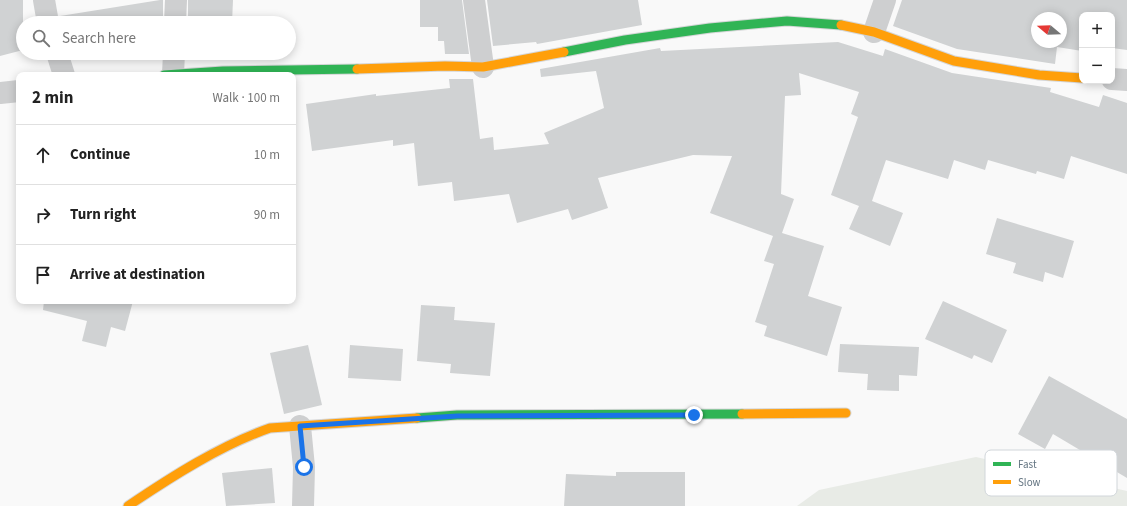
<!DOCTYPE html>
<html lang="en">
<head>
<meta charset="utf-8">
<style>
	:root { --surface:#fff; --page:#f6f6f6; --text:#222; --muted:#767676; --line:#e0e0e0 }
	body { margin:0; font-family:"Source Sans 3",sans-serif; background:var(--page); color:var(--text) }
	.controls { position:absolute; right:12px; top:12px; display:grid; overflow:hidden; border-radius:8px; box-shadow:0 2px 10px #0003 }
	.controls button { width:36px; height:36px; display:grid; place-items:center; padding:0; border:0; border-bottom:1px solid var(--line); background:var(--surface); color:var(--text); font:20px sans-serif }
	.compass { position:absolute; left:1031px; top:12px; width:36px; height:36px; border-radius:50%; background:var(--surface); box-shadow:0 2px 10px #0003; rotate:289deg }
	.stop { position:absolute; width:12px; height:12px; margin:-9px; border:3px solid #1a73e8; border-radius:50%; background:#fff }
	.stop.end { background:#1a73e8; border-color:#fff; box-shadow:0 1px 4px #0008 }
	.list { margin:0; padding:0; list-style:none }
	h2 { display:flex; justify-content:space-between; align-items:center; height:52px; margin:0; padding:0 16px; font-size:17px }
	h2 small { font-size:13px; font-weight:400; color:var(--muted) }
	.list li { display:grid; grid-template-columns:26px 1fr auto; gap:12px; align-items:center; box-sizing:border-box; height:60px; padding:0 16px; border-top:1px solid var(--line) }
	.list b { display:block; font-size:15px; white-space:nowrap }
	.list em { font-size:13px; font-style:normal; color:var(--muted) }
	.icon { flex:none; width:22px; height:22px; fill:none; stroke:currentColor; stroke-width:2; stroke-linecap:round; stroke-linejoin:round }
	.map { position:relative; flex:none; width:1127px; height:506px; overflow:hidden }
	.search { position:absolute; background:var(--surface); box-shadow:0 2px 10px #0003; left:16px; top:16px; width:280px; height:44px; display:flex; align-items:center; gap:10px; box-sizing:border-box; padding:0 14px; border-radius:22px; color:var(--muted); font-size:15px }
	.panel { position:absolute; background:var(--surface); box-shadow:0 2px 10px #0003; left:16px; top:72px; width:280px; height:232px; border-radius:8px }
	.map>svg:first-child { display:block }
	.green { fill:#e8ebe6 }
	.building { fill:#d0d2d3; fill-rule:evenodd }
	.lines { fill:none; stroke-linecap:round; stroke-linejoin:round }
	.fast-casing { stroke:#d5d6d7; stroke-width:11 }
	.slow-casing { stroke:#d5d6d7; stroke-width:11 }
	.street { stroke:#cecfd0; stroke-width:22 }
	.fast { stroke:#30b455; stroke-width:9 }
	.slow { stroke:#ff9f0a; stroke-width:9 }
	.route { stroke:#1a73e8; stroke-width:5 }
	.key { fill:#fff; stroke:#d1d6da; stroke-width:1 }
	.key-label { font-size:11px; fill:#657683 }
</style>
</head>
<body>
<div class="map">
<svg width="1127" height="506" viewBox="0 0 1127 506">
	<rect width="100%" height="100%" fill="#f9f9f9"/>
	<path class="green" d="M 976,457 L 1127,491 L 1127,506 L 797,506 L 819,490 Z"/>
	<g class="building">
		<path d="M 0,0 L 23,0 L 23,50 L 0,56 Z"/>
		<path d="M 160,0 L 163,0 L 163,23 L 61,23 L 60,16 Z"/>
		<path d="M 188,0 L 233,0 L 232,23 L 188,23 Z"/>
		<path d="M 420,0 L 462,0 L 469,54 L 445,54 L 444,41 L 438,41 L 438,27 L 420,27 Z"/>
		<path d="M 487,0 L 638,0 L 642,25 L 537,44 L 536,42 L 493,46 Z"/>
		<path d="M 902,0 L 1127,0 L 1127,50 L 1112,48 L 1112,15 L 1082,15 L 1082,51 L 1057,47 L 1055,64 L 957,49 L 893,26 ZM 1037,18 L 1061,18 L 1061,42 L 1037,42 Z"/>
		<path d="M 838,42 L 883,56 L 885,49 L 952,73 L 1051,88 L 1050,92 L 1099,107 L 1103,95 L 1127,103 L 1127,174 L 1071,156 L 1064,179 L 1037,171 L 1036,174 L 988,160 L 985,170 L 954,160 L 948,179 L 886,160 L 872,201 L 903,213 L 890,246 L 849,229 L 859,206 L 831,195 L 858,117 L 851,114 L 859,92 L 799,73 L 801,95 L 785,96 L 781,194 L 794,199 L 782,233 L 824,246 L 808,296 L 842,307 L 827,356 L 764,336 L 767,326 L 755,322 L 774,264 L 764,261 L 773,236 L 710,213 L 732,156 L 693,155 L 598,178 L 608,208 L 572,220 L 568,209 L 517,223 L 509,194 L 454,201 L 452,182 L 418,186 L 414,143 L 393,146 L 393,140 L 312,151 L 306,104 L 376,94 L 376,96 L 450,88 L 449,79 L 473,79 L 480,139 L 493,137 L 494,150 L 549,144 L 544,133 L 604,108 L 596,71 L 541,77 L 540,69 L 660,48 L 661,51 Z"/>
		<path d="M 997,218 L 1074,241 L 1063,278 L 1045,272 L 1043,282 L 1013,273 L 1016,263 L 986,254 Z"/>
		<path d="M 44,301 L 133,301 L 125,331 L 111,327 L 106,347 L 82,341 L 87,321 L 43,310 Z"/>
		<path d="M 943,301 L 1007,330 L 992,363 L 974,355 L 972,359 L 925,339 Z"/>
		<path d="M 421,305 L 455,307 L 454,320 L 495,323 L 490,376 L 450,373 L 451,364 L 417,361 Z"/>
		<path d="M 840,344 L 919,347 L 917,376 L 899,375 L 899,391 L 867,390 L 868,374 L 838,372 Z"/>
		<path d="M 308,345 L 322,405 L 284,414 L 270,353 Z"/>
		<path d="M 350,345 L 403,349 L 401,381 L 348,378 Z"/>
		<path d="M 1049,376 L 1127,419 L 1127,478 L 1053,434 L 1045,449 L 1018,434 Z"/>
		<path d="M 272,468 L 275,503 L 226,506 L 222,473 Z"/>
		<path d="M 616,472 L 685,472 L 685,506 L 564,506 L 566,474 L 616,476 Z"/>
	</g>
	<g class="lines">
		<g class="fast-casing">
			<g id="fast">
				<path d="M 564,52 L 625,40 L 710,28 L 787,21 L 841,25"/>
				<path d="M 164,75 L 223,71 L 357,69"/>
				<path d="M 417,418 L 457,415 L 742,414"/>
			</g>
		</g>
		<g class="slow-casing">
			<g id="slow">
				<path d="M 841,25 L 874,32 L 954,61 L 1039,75 L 1082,78"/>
				<path d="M 357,69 L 445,66 L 483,67 L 564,52"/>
				<path d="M 742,414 L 846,413"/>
				<path d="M 128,506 C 171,477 221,445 270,428 L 417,418"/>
			</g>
		</g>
		<g class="street">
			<path d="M 44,0 L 48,23"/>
			<path d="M 474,0 L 483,67"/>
			<path d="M 175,23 L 176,0"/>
			<path d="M 874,32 L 885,0"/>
			<path d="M 57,53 L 64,75"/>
			<path d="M 173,74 L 174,53"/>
			<path d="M 1112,79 L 1127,80"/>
			<path d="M 0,93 L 19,91"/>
			<path d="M 300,426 L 304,467 L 303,506"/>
		</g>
		<use href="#fast" class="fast"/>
		<use href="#slow" class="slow"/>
	</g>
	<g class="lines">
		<path class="route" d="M 304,467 L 300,426 L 457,416 L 694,415"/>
	</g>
	<rect x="985" y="450" width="132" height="46" rx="6" class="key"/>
	<rect x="993" y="462" width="18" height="4" fill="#30b455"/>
	<rect x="993" y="480" width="18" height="4" fill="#ff9f0a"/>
	<g class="key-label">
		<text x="1018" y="468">Fast</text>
		<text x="1018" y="486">Slow</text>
	</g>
</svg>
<div class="controls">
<button>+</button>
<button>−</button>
</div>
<svg class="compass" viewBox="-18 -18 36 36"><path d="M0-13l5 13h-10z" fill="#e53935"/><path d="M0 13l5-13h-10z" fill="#767676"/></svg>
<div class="stop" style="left:304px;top:467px"></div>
<div class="stop end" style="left:694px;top:415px"></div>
<div class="search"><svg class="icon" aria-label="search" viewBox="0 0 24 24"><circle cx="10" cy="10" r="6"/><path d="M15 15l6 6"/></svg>Search here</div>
<section class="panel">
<h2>2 min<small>Walk · 100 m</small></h2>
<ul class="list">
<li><svg class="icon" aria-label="ahead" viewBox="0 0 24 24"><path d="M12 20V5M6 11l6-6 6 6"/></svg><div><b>Continue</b></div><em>10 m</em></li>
<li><svg class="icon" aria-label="right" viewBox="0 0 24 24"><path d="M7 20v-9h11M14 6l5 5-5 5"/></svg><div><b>Turn right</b></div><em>90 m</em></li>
<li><svg class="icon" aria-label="arrive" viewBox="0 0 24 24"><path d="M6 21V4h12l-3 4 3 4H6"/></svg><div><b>Arrive at destination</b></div></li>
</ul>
</section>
</div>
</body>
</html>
